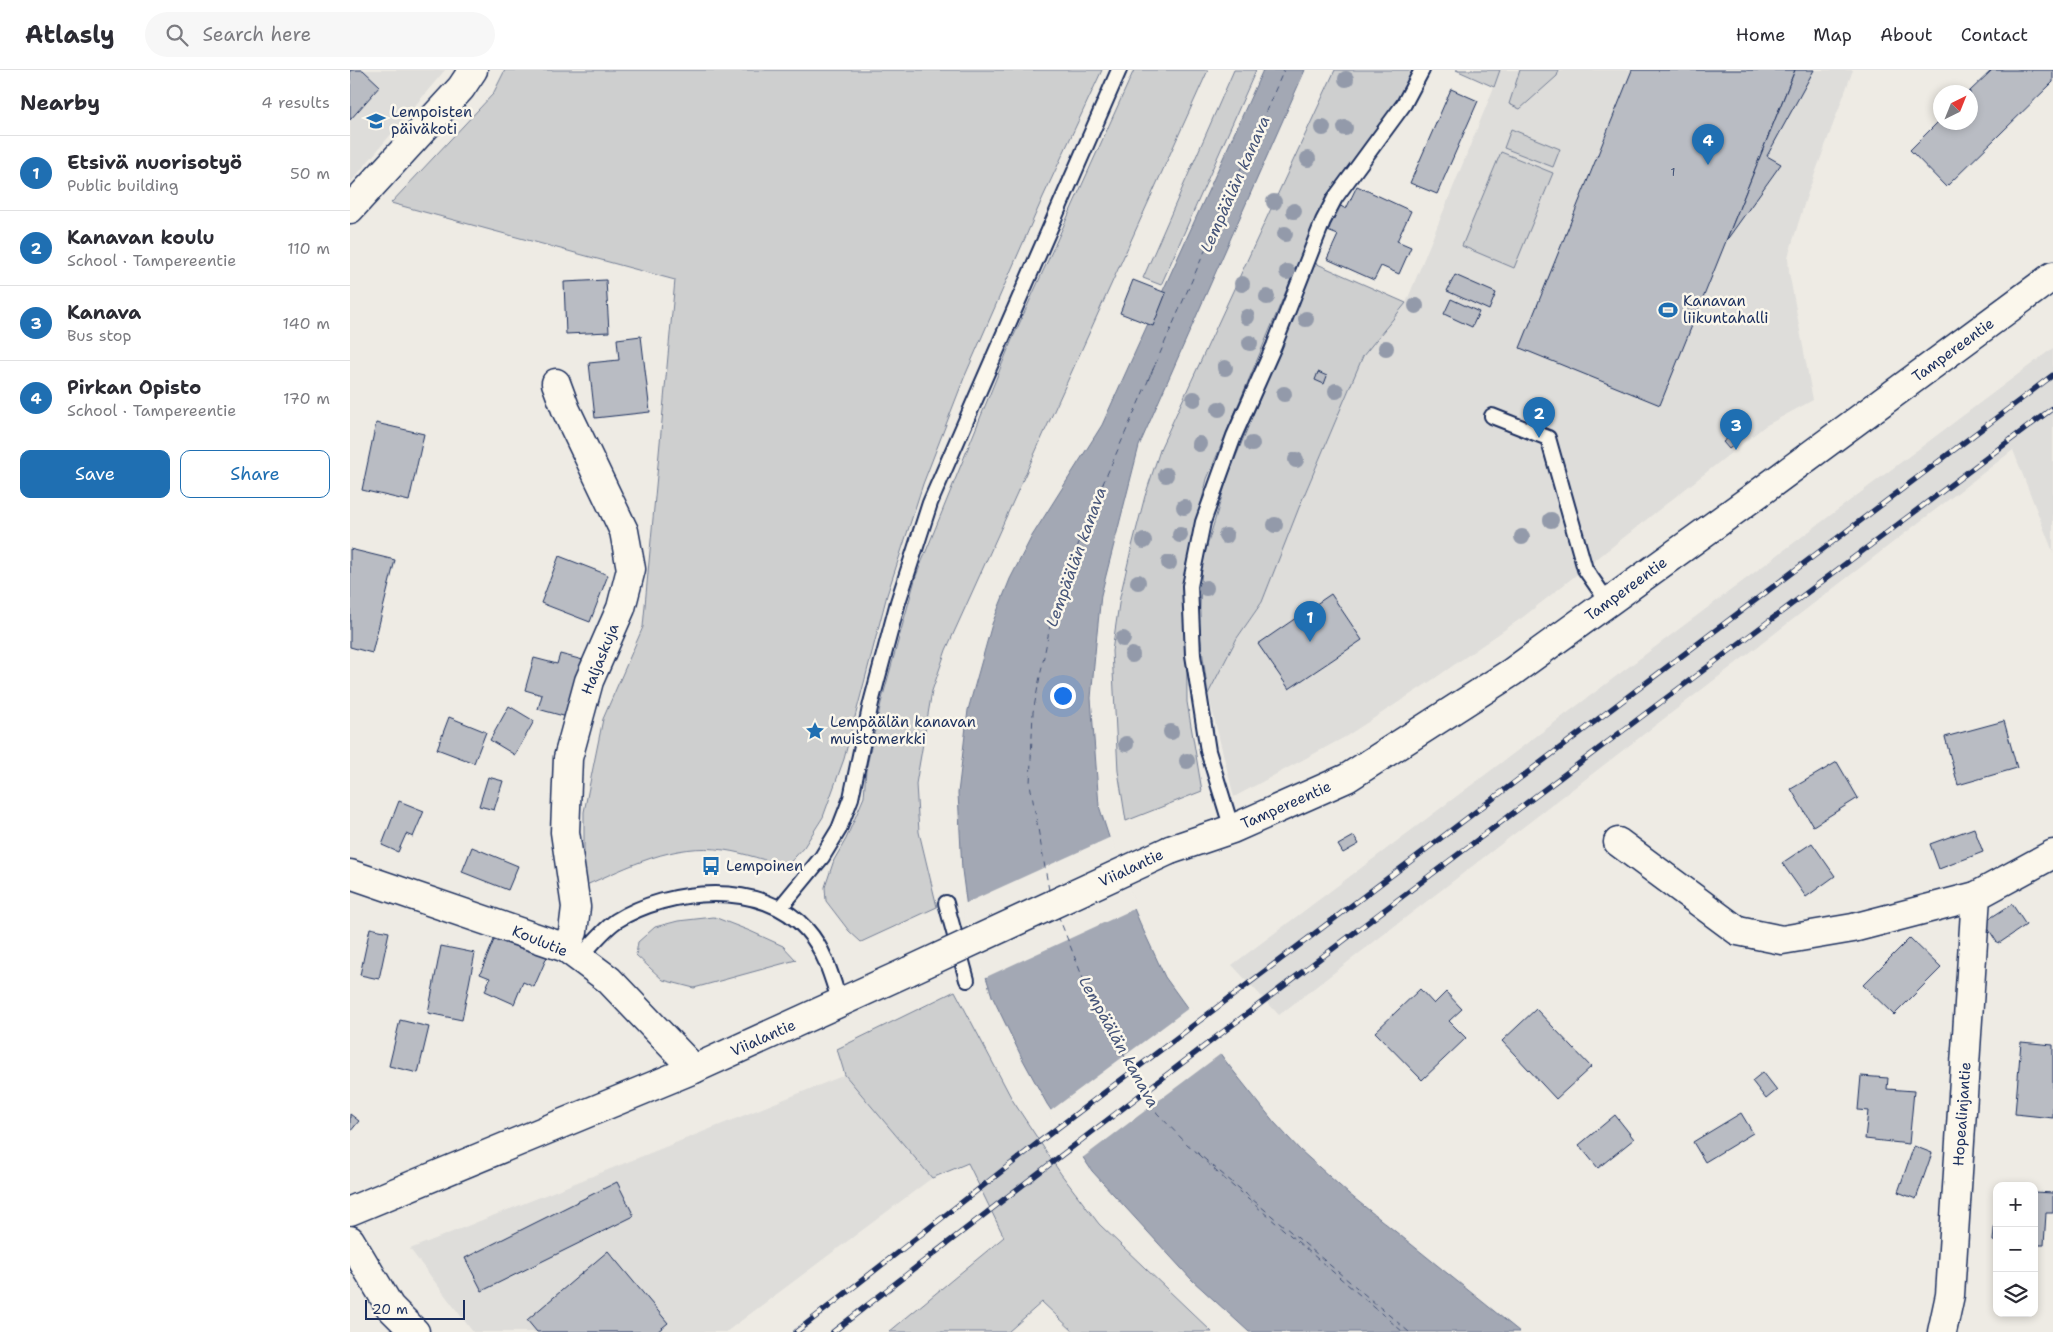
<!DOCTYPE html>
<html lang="en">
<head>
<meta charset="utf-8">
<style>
	:root { --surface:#fff; --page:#f7f7f7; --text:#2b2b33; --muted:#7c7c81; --line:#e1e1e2; --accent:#1f6fb2 }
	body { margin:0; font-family:"Shantell Sans",sans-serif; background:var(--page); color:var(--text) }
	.controls { position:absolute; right:15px; bottom:15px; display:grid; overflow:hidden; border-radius:10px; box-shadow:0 2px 8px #0003 }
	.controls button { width:45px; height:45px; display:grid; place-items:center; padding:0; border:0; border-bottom:1px solid var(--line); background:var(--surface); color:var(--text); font:25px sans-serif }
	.compass { position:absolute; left:1583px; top:15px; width:45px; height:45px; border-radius:50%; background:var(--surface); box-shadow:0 2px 8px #0003; rotate:43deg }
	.scale { position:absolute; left:15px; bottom:12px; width:100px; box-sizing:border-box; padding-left:5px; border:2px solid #1b2f5e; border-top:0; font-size:14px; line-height:18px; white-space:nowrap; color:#1b2f5e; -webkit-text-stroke:4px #fbf7ec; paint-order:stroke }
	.you { position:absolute; left:712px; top:625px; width:18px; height:18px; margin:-12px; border:4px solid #fff; border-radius:50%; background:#1a73e8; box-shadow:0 0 0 8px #1a73e833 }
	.badge { display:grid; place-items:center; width:32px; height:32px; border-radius:50%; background:var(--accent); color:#fff; font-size:16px; font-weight:700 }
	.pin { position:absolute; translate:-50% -41px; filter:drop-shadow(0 1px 2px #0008) }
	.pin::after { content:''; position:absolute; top:26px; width:18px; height:15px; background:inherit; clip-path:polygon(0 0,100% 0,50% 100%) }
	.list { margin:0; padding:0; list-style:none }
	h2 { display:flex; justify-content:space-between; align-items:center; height:65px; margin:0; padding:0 20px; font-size:21px }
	h2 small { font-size:16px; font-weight:400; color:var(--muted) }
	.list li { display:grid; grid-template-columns:32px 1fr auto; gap:15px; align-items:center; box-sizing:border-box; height:75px; padding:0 20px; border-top:1px solid var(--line) }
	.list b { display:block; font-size:19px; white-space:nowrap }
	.list p { margin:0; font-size:16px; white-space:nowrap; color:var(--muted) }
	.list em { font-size:16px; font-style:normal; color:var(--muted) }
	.actions { display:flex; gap:10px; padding:15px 20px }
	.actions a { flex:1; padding:11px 0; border:1px solid var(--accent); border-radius:10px; text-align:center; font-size:18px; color:var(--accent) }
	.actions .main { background:var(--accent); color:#fff }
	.icon { flex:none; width:28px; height:28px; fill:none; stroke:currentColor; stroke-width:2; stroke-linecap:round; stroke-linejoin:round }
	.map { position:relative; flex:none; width:1703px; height:1262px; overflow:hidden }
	header { display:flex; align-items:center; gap:30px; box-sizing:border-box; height:70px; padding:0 25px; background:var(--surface); border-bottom:1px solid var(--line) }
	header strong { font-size:24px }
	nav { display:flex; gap:28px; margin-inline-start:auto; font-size:18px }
	.search { width:350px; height:45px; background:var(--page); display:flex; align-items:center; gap:12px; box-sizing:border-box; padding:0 18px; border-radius:28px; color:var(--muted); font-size:19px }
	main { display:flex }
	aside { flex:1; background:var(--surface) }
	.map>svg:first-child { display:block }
	.built { fill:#deddda }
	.green { fill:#cecfcf; stroke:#747f96 }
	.water { fill:#a3a8b4; stroke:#6d7892 }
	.pier { fill:#eeebe4 }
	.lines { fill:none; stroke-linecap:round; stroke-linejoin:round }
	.ferry { stroke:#445378; stroke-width:1; stroke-dasharray:6 5; stroke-linecap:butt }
	.building { fill:#b9bcc3; stroke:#1b2f5e }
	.service-casing { stroke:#1b2f5e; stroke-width:18 }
	.minor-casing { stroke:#1b2f5e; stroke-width:31 }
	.secondary-casing { stroke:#1b2f5e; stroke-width:31 }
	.service { stroke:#fbf7ec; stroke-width:14 }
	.minor { stroke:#fbf7ec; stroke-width:28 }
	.secondary { stroke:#fbf7ec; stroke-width:28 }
	.rail-casing { stroke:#1b2f5e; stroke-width:5.5 }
	.rail { stroke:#fbf7ec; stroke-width:4; stroke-dasharray:11; stroke-linecap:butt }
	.secondary-bridge-casing { stroke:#1b2f5e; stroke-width:31; stroke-linecap:butt }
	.secondary-bridge { stroke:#fbf7ec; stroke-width:28 }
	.tree { fill:#939aaa }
	.labels { text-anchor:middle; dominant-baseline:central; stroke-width:5; stroke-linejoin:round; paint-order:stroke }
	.number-label { font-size:12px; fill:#425277 }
	.poi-label { font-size:15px; fill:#1b2f5e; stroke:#fbf7ec; text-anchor:start }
	.street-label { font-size:15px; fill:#1b2f5e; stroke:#fbf7ec }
	.water-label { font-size:16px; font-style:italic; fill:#445378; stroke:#fbf7ec }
</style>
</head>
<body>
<header>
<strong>Atlasly</strong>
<div class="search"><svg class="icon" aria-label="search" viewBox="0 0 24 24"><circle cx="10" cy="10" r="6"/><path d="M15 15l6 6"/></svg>Search here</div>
<nav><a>Home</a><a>Map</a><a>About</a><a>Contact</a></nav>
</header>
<main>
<aside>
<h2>Nearby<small>4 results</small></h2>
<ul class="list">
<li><span class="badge">1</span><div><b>Etsivä nuorisotyö</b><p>Public building</p></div><em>50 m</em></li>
<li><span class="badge">2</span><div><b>Kanavan koulu</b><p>School · Tampereentie</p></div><em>110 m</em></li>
<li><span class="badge">3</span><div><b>Kanava</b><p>Bus stop</p></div><em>140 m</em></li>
<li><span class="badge">4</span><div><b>Pirkan Opisto</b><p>School · Tampereentie</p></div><em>170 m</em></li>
</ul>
<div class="actions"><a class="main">Save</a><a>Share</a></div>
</aside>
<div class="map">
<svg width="1703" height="1262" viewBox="0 0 1703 1262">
	<rect width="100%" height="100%" fill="#eeebe4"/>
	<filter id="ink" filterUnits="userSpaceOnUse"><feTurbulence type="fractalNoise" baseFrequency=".02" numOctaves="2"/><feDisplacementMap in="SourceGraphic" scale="10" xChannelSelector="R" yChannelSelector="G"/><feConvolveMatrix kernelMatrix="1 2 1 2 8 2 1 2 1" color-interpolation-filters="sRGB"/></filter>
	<g filter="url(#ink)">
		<g class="built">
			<path d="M 0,0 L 95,0 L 0,113 Z"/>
			<path d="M 1150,0 L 1503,0 L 1456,128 L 1438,187 L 1439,202 L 1463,330 L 1415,356 L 1173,547 L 1078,613 L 995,667 L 884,727 L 858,624 L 887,568 L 912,532 L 950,435 L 1013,286 L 1056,233 L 1144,17 Z"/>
			<path d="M 1703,278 L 1703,482 L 1663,380 L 929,945 L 882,895 Z"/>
			<path d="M 495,1005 L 582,1108 L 376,1262 L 123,1262 L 60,1179 Z"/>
		</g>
		<g class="green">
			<path d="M 155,0 L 752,0 L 693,127 L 614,308 L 573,414 L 537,525 L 494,689 L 473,747 L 454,777 L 437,796 C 416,791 395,783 374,780 C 324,772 278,797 234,816 L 234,742 L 253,649 L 293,557 L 325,210 L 41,133 L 143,24 Z"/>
			<path d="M 784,0 L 858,0 L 596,580 L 582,621 L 566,714 L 569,762 L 587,837 L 511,872 L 499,861 L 476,831 L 475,817 L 484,790 L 496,769 L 514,727 L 516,700 L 531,633 L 566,506 L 661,272 Z"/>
			<path d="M 884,0 L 906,0 L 811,215 L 793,208 Z"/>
			<path d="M 985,0 L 1065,0 L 1049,32 L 976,126 L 857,409 L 836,494 L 837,632 L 852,721 L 776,751 L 768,701 L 762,581 L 770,527 L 780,484 L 795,426 L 811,377 Z"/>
			<path d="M 1106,0 L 1150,0 L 1144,17 Z"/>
			<path d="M 1170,0 L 1209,0 L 1207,6 L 1170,39 L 1159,34 Z"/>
			<path d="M 1161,59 L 1210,79 L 1203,97 L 1154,78 Z"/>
			<path d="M 1151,82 L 1203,103 L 1164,198 L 1112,176 Z"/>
			<path d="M 965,193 L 1056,233 L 1013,286 L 950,435 L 912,532 L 887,568 L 858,624 L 849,557 L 852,493 L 878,406 Z"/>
			<path d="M 364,847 L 400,861 L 433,876 L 446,890 L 344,918 L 313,910 L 286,885 L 288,872 L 305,857 L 328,851 Z"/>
			<path d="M 605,921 L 663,1031 L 711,1104 L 749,1154 L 862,1262 L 724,1262 L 692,1232 L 658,1262 L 539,1262 L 654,1167 L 618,1093 L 582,1108 L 495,1005 L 487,979 Z"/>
		</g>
		<path class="water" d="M 913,0 L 955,0 L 789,376 L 751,525 L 746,573 L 741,628 L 749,736 L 775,817 L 790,853 L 815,907 L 877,993 L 924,1052 L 950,1080 L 999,1124 L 1170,1262 L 899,1262 L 842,1210 L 742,1101 L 697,1034 L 672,988 L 642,926 L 619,853 L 612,800 L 608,723 L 618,640 L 642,554 L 660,509 L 682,466 L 752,355 Z"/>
		<g class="pier">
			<path d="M 761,767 L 786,838 L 634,908 L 616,854 L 614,834 Z"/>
			<path d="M 840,937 L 872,983 L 731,1089 L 699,1042 Z"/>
		</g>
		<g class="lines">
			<g class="ferry">
				<path d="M 798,310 L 805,295"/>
				<path d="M 699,820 L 680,714 L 683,642 L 702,546 L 738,448 L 934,0"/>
				<path d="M 708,845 L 740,926 L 807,1043 L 837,1074 L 1059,1262"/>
				<path d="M 848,1084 L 870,1105 L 1053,1262"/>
			</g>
		</g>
		<g class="building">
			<path d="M 0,0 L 13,0 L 30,16 L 0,50 Z"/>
			<path d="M 1282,0 L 1445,0 L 1310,335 L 1170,278 Z"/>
			<path d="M 1445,0 L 1464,0 L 1417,86 L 1431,94 L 1376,171 Z"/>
			<path d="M 1642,0 L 1703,0 L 1703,12 L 1596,117 L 1560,80 L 1590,50 L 1590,52 L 1620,52 L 1620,22 L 1619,22 Z"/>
			<path d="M 1101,19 L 1128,31 L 1087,124 L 1060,113 Z"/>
			<path d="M 1007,116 L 1061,141 L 1047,171 L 1061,177 L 1049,204 L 1031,196 L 1024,210 L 977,189 L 988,165 L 975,160 L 987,134 L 996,139 Z"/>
			<path d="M 1105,205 L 1146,223 L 1139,240 L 1097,221 Z"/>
			<path d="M 256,210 L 259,262 L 216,264 L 214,212 Z"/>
			<path d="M 783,210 L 816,223 L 803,256 L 770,243 Z"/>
			<path d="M 1101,229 L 1129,242 L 1122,257 L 1094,244 Z"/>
			<path d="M 291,266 L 300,342 L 245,348 L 239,293 L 269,290 L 267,269 Z"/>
			<path d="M 968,302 L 977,306 L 974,314 L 965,310 Z"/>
			<path d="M 26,353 L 74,364 L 59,431 L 12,420 Z"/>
			<path d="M 1388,360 L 1394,367 L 1379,379 L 1373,372 Z"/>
			<path d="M 0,479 L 45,490 L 22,583 L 0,577 Z"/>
			<path d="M 209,486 L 258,505 L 240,552 L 191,533 Z"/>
			<path d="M 981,524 L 1012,570 L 939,619 L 908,574 Z"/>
			<path d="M 210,584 L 233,590 L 217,647 L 188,639 L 192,625 L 175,620 L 184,588 L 207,594 Z"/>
			<path d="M 159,636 L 184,651 L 165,685 L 140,670 Z"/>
			<path d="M 99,647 L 136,662 L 124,693 L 87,679 Z"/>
			<path d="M 1654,651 L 1667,698 L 1608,715 L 1595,667 Z"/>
			<path d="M 1487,692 L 1508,728 L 1463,756 L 1441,719 Z"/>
			<path d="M 138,707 L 153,711 L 144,740 L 129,736 Z"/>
			<path d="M 49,731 L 74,741 L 63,767 L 56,764 L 48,782 L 32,775 Z"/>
			<path d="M 1624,758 L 1633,782 L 1589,799 L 1580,774 Z"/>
			<path d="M 1004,766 L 1009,774 L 993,783 L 988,775 Z"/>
			<path d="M 1462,773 L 1485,806 L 1456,827 L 1432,793 Z"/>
			<path d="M 122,777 L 168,796 L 158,820 L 112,802 Z"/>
			<path d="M 1662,834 L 1676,855 L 1648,874 L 1634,852 Z"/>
			<path d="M 20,858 L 39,862 L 29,909 L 10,905 Z"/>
			<path d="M 146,865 L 197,887 L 184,917 L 173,912 L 164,934 L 135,921 L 140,908 L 130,904 Z"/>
			<path d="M 1560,868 L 1591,898 L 1544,945 L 1513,915 Z"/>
			<path d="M 91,876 L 125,883 L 112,950 L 78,943 Z"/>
			<path d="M 1070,919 L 1084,934 L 1096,922 L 1112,939 L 1099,951 L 1116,968 L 1072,1010 L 1025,962 Z"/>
			<path d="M 1186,939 L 1241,997 L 1206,1029 L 1152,971 Z"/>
			<path d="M 50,950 L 79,957 L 68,1003 L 39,996 Z"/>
			<path d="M 1671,972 L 1703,975 L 1703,1048 L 1665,1044 Z"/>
			<path d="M 1413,1002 L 1427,1020 L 1416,1029 L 1402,1011 Z"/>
			<path d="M 1511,1006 L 1538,1008 L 1537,1019 L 1564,1021 L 1559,1074 L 1515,1069 L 1518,1041 L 1508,1040 Z"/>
			<path d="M 1391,1043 L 1403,1063 L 1355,1092 L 1343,1072 Z"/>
			<path d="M 0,1044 L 9,1051 L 0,1062 Z"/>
			<path d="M 1265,1045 L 1284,1069 L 1248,1098 L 1229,1075 Z"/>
			<path d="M 1564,1076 L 1582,1083 L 1566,1129 L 1548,1122 Z"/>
			<path d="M 267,1112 L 284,1146 L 132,1221 L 115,1188 Z"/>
			<path d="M 1684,1122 L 1703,1123 L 1703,1143 L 1696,1143 L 1694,1175 L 1684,1175 Z"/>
			<path d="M 1647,1127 L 1647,1172 L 1643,1171 Z"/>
			<path d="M 258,1181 L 318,1253 L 307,1262 L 187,1262 L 177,1250 Z"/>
		</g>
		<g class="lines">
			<g class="service-casing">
				<g id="service">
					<path d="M 1142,346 L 1198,368 L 1235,499 L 1258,532"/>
					<path d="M 882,759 L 858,681 L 843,585 L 840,516 L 853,452 L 884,366 L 924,276 L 973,151 L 985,128 L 1054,34 L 1072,0"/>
					<path d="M 596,833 L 617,910"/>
					<path d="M 430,838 L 472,787 L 489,759 L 501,728 L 521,633 L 548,532 L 580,433 L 769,0"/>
					<path d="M 229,889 C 240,876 252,861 266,851 C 318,818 413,809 457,860 C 475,880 482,908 490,933"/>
				</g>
			</g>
			<g class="minor-casing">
				<g id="minor">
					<path d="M 0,139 L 111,18 L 123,0"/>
					<path d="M 206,313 L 216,340 L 274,461 L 281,499 L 271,538 L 239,611 L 218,688 L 215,762 L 226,837 L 223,862 L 216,878"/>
					<path d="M 1268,772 L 1388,861 L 1432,870 L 1503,858 L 1626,826"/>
					<path d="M 0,804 L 216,878 L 259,910 L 344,999"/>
					<path d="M 0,1170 L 40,1237 L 65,1262"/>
					<path d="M 1592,1262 L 1600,1225 L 1626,826 L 1703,784"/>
				</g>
			</g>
			<g class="secondary-casing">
				<g id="secondary">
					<path d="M 820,780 L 882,759 L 997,708 L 1162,602 L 1409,423 L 1703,206"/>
					<path d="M 0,1141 L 344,999 L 559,901"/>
				</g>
			</g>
			<use href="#service" class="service"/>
			<use href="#minor" class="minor"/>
			<use href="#secondary" class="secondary"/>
			<g class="rail-casing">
				<g id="rail">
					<path d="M 446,1262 L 689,1072 L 1703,305"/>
					<path d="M 483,1262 C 885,948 1295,645 1703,338"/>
				</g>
			</g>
			<use href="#rail" class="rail"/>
			<g class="secondary-bridge-casing">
				<path id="secondary-bridge" d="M 559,901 L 820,780"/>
			</g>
			<use href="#secondary-bridge" class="secondary-bridge"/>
		</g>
		<g class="tree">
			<circle cx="996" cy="9" r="8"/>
			<circle cx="973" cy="58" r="8"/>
			<circle cx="995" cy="58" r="8"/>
			<circle cx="958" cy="89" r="8"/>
			<circle cx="924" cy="132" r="8"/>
			<circle cx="944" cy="141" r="8"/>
			<circle cx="935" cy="164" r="8"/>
			<circle cx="937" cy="202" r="8"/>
			<circle cx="892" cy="214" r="8"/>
			<circle cx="917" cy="227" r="8"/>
			<circle cx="1066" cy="236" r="8"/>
			<circle cx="897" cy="247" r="8"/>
			<circle cx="956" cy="249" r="8"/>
			<circle cx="900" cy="273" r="8"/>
			<circle cx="1036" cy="278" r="8"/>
			<circle cx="875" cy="298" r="8"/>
			<circle cx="986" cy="321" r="8"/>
			<circle cx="934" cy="324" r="8"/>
			<circle cx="844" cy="329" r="8"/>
			<circle cx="869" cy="339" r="8"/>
			<circle cx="849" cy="374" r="8"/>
			<circle cx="902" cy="374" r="8"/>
			<circle cx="946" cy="390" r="8"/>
			<circle cx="816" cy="405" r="8"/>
			<circle cx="834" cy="437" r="8"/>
			<circle cx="1201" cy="450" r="8"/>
			<circle cx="925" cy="455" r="8"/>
			<circle cx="830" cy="465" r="8"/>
			<circle cx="876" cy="466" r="8"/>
			<circle cx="1172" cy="467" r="8"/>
			<circle cx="794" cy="471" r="8"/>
			<circle cx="819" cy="493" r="8"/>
			<circle cx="788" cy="512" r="8"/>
			<circle cx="856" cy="518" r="8"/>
			<circle cx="773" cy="569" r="8"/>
			<circle cx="782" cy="585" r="8"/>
			<circle cx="821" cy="662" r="8"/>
			<circle cx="776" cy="674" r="8"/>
			<circle cx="837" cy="691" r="8"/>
		</g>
	</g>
	<defs>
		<g id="school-bare" transform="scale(1.5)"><path d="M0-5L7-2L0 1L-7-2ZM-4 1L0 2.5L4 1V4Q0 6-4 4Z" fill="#1f6fb2" stroke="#fbf7ec" stroke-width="2.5" paint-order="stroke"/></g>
		<g id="stadium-bare" transform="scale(1.5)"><path d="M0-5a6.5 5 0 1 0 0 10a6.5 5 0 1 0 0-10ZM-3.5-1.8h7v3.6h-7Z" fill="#1f6fb2" stroke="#fbf7ec" stroke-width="2.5" paint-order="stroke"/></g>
		<g id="sight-bare" transform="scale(1.5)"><path d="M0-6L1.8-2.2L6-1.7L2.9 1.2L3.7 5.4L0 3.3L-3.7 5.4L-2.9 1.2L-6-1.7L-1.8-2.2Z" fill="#1f6fb2" stroke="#fbf7ec" stroke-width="2.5" paint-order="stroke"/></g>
		<g id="bus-bare" transform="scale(1.5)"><path d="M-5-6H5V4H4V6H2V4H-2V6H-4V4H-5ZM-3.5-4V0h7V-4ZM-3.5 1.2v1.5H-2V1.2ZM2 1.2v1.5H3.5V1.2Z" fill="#1f6fb2" stroke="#fbf7ec" stroke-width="2.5" paint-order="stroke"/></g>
	</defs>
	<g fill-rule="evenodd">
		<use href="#school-bare" x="26" y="51"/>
		<use href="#stadium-bare" x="1318" y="240"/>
		<use href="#sight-bare" x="465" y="661"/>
		<use href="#bus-bare" x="361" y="796"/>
	</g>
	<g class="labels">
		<g class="number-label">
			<text x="1323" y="102">1</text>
		</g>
		<g class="poi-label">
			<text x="41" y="42">Lempoisten<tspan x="41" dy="17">päiväkoti</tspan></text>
			<text x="1333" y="231">Kanavan<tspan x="1333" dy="17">liikuntahalli</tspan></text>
			<text x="480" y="652">Lempäälän kanavan<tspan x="480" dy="17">muistomerkki</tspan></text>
			<text x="376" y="796">Lempoinen</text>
		</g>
		<g class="street-label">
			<text transform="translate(1603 280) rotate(-36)">Tampereentie</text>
			<text transform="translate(1276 519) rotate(-36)">Tampereentie</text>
			<text transform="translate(250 589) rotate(-68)">Haljaskuja</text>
			<text transform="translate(936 735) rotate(-24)">Tampereentie</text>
			<text transform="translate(781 798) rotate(-25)">Viialantie</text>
			<text transform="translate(190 871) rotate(22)">Koulutie</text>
			<text transform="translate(413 968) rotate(-24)">Viialantie</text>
			<text transform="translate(1612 1044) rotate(-86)">Hopealinjantie</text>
		</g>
		<g class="water-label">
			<text transform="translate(885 114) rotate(-66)">Lempäälän kanava</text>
			<text transform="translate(726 487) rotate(-70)">Lempäälän kanava</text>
			<text transform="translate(769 972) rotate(61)">Lempäälän kanava</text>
		</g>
	</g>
</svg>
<div class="controls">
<button>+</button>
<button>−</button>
<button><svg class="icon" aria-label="layers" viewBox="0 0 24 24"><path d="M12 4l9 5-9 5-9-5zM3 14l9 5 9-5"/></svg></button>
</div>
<svg class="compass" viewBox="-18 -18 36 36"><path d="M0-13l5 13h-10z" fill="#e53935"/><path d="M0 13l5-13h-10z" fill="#7c7c81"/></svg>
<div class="scale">20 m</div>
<div class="you"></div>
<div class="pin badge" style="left:960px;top:572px">1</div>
<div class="pin badge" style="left:1189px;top:368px">2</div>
<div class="pin badge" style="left:1386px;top:380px">3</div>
<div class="pin badge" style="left:1358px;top:95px">4</div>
</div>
</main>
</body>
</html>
